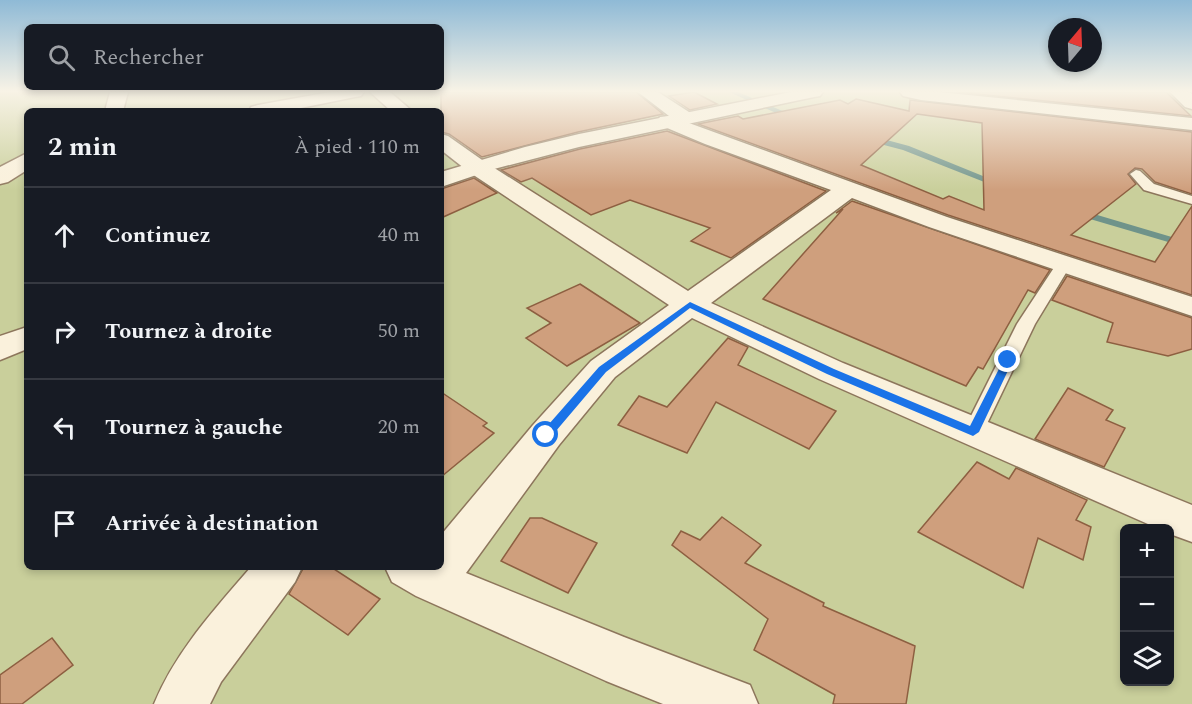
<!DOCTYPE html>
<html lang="fr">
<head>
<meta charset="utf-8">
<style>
	:root { --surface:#171b24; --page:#242831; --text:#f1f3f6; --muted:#9ea1a6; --line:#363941 }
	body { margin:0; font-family:Spectral,serif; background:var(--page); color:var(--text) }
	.controls { position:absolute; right:18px; bottom:18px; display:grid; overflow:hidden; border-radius:9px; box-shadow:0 3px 9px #0003 }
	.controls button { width:54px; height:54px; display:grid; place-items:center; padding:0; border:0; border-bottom:2px solid var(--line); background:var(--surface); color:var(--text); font:30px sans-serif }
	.compass { position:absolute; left:1048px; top:18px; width:54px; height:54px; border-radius:50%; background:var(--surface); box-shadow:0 3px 9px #0003; rotate:19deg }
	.stop { position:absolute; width:18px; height:18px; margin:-14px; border:4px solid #1a73e8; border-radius:50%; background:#fff }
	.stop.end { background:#1a73e8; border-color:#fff; box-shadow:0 2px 6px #0008 }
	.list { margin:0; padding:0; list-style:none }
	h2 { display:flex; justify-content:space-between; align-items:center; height:78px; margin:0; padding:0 24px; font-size:26px }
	h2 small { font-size:20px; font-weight:400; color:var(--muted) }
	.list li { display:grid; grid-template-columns:39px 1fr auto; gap:18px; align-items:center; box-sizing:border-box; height:96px; padding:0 24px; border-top:2px solid var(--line) }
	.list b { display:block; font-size:22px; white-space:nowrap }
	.list em { font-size:20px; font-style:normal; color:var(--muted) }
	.icon { flex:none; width:33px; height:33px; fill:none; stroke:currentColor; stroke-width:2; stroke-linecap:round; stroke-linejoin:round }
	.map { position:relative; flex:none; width:1192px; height:704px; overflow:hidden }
	.search { position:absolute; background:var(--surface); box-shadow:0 3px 9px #0003; left:24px; top:24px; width:420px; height:66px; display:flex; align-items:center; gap:15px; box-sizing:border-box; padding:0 21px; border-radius:9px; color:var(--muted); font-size:22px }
	.panel { position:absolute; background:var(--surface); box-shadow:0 3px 9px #0003; left:24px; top:108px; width:420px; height:462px; border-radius:9px }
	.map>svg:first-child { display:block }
	.green { fill:#c9cf9b; fill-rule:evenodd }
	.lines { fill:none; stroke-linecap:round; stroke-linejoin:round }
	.stream { fill:#6f938a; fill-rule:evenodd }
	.building { fill:#cf9f7d; stroke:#8d5f41; stroke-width:1.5; fill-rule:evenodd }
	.service-casing { stroke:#8d765c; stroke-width:3 }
	.minor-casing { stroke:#8d765c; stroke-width:3 }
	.tertiary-casing { stroke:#8d765c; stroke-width:3 }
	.service { fill:#faf1dc; fill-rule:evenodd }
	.minor { fill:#faf1dc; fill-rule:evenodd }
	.tertiary { fill:#faf1dc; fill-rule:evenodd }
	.route { fill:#1a73e8 }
</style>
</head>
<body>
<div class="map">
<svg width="1192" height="704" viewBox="0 0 1192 704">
	<rect width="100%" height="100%" fill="#f0e4c8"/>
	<path class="green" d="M 0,92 L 1192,92 L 1192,704 L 0,704 ZM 27,111 L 441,111 L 441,567 L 27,567 ZM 1124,528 L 1170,528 L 1170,682 L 1124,682 Z"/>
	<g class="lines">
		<g class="stream">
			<path d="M 729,92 L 738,92 L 799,118 L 792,120 Z"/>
			<path d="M 868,135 L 909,146 L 1005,185 L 997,187 L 903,150 L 865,140 L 865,136 Z"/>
			<path d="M 1077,209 L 1192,243 L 1192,249 L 1073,214 L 1072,212 Z"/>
		</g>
	</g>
	<g class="building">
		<path d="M 441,92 L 636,92 L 663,114 L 578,132 L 482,157 L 449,134 L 441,132 Z"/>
		<path d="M 694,92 L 717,104 L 690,110 L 669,96 Z"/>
		<path d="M 956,92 L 1166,92 L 1191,116 Z"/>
		<path d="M 856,99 L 909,111 L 910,100 L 1192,132 L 1192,194 L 1155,182 L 1142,169 L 1135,168 L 1128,174 L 1136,184 L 1071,235 L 1155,262 L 1192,206 L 1192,295 L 948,215 L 698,124 L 738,116 L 743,119 L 840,100 L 848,104 ZM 917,114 L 982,123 L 984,210 L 949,196 L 943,199 L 861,165 Z"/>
		<path d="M 667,131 L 826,191 L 731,258 L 691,241 L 710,228 L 630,200 L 591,215 L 532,178 L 521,182 L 501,170 L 580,149 Z"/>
		<path d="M 474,178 L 497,193 L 441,218 L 441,189 Z"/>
		<path d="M 852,201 L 1050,270 L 1035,293 L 1028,290 L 983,369 L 978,367 L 966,386 L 763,299 L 843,209 L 836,213 Z"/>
		<path d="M 1067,276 L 1192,318 L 1192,349 L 1168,356 L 1107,342 L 1113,323 L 1052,300 Z"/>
		<path d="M 580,284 L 640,323 L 567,366 L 526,338 L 551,323 L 527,308 Z"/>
		<path d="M 728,338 L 748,347 L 738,365 L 836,411 L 809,449 L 716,402 L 687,453 L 618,425 L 639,396 L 667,407 Z"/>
		<path d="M 1068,388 L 1113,410 L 1106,420 L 1125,428 L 1104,467 L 1035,439 Z"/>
		<path d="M 441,392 L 487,423 L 483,426 L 494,433 L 441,477 Z"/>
		<path d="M 977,462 L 1009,479 L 1016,468 L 1087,500 L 1076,520 L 1091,527 L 1083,560 L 1038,538 L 1023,588 L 918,532 Z"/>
		<path d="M 722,517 L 761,545 L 745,563 L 824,603 L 823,606 L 915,646 L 906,704 L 833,704 L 835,695 L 754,650 L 768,619 L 672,545 L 681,531 L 700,540 Z"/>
		<path d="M 530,518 L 542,518 L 597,543 L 568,593 L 501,561 Z"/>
		<path d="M 304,567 L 331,567 L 380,599 L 348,635 L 289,594 Z"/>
		<path d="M 52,638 L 73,665 L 22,704 L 0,704 L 0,675 Z"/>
	</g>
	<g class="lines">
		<g class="service-casing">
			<g id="service">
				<path d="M 1136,170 L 1140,171 L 1154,184 L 1192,196 L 1192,204 L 1144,190 L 1130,174 Z"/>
				<path d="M 1064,258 L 1072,263 L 1035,324 L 983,432 L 980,437 L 973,440 L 966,437 L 963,432 L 1017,324 L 1059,260 Z"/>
			</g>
		</g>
		<g class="minor-casing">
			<g id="minor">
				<path d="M 110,92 L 128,92 L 123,111 L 105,111 Z"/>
				<path d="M 330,92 L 364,92 L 361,96 L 355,97 L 286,111 L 249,111 L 251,107 L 258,105 Z"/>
				<path d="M 370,92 L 390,92 L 412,111 L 391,111 Z"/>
				<path d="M 638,92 L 658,92 L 692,114 L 695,118 L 689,123 L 947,217 L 1192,297 L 1192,316 L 929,227 L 852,198 L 711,303 L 843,363 L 1192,505 L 1192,542 L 1170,534 L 1170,528 L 1157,528 L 819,379 L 692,318 L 615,377 L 559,445 L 466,573 L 624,637 L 750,685 L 758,704 L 663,704 L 606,681 L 416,596 L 392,582 L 385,567 L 441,567 L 441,535 L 533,425 L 591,361 L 669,305 L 469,172 L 441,150 L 441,134 L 448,136 L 485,162 L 688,291 L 831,190 L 705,144 L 660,125 L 657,121 L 660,117 L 669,116 Z"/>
				<path d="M 900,92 L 939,92 L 1192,118 L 1192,130 L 921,100 L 903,96 Z"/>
				<path d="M 1170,92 L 1189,92 L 1192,94 L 1192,109 L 1185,107 Z"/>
				<path d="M 27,153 L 27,170 L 8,182 L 0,184 L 0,167 Z"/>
				<path d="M 251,567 L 302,567 L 295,582 L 221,682 L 210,704 L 154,704 C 176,651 214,610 251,567 Z"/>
			</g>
		</g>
		<g class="tertiary-casing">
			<g id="tertiary">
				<path d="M 791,92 L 823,92 L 820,96 L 814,97 L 579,147 L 494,169 L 441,187 L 441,172 L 525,147 L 579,134 Z"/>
				<path d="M 27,327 L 27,349 L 0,360 L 0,336 Z"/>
			</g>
		</g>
		<use href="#service" class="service"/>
		<use href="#minor" class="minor"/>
		<use href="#tertiary" class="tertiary"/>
	</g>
	<linearGradient id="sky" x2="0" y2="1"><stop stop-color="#8fbad6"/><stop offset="0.48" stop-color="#f8f3e6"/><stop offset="1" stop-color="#f8f3e6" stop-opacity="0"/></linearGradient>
	<rect width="1192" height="190" fill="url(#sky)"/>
	<path class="route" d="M 690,302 L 834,369 L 970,426 L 1005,357 L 1008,356 L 1013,360 L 979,432 L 973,436 L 827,374 L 690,308 L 606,372 L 550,438 L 542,438 L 542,432 L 599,367 Z"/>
</svg>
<div class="controls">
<button>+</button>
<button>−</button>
<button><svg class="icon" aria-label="layers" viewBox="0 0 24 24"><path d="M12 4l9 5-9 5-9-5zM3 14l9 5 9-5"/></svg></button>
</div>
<svg class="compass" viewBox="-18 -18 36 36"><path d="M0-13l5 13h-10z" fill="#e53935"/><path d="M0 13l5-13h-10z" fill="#9ea1a6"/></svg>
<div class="stop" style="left:546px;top:435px"></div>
<div class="stop end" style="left:1008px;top:360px"></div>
<div class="search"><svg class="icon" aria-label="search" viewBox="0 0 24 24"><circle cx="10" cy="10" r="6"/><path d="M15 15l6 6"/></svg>Rechercher</div>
<section class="panel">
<h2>2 min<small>À pied · 110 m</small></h2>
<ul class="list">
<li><svg class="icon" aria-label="ahead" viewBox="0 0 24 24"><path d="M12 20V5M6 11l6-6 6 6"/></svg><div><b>Continuez</b></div><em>40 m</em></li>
<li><svg class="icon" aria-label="right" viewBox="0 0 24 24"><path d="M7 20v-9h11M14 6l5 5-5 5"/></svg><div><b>Tournez à droite</b></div><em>50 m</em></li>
<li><svg class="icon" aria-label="left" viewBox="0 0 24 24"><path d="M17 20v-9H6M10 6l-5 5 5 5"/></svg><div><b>Tournez à gauche</b></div><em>20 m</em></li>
<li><svg class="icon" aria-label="arrive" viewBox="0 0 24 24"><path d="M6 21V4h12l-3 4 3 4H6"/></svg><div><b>Arrivée à destination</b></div></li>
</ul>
</section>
</div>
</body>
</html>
